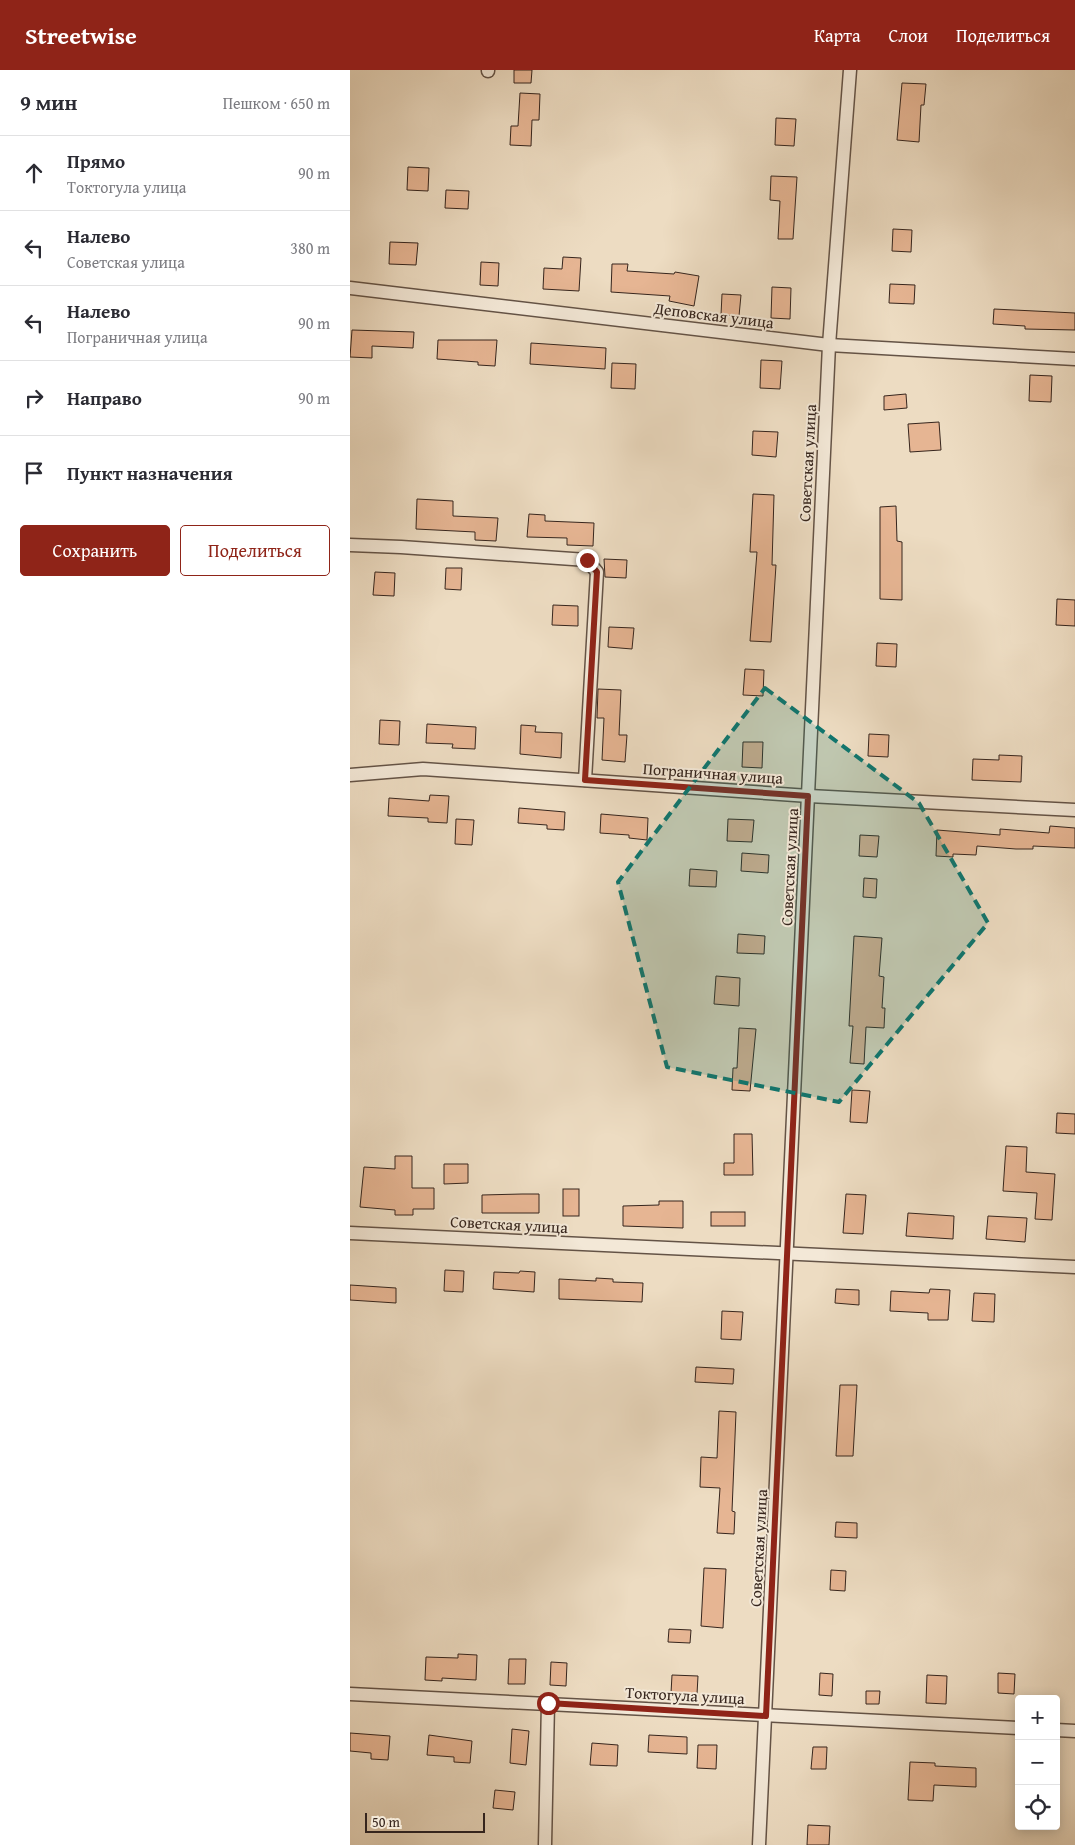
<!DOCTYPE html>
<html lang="ru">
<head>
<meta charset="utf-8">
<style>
	:root { --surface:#fff; --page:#f2f2f3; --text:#2b2b33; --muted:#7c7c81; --line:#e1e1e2; --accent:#8f2418 }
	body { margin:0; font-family:"Gentium Book Plus",serif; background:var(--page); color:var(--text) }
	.controls { position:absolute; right:15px; bottom:15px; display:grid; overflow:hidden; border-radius:5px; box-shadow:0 2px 12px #0003 }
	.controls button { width:45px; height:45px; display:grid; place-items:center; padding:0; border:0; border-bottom:1px solid var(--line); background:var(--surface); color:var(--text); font:25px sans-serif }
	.scale { position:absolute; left:15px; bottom:12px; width:120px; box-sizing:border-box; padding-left:5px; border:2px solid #36251d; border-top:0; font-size:14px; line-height:18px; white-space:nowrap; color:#36251d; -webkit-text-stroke:4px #f3e8d7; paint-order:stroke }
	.stop { position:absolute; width:15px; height:15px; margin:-11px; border:4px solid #8f2418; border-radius:50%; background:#fff }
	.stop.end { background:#8f2418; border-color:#fff; box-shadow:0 1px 5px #0008 }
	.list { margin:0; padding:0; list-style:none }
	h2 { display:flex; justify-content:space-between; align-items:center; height:65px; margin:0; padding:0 20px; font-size:21px }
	h2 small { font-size:16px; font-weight:400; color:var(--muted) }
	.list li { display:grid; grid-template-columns:32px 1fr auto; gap:15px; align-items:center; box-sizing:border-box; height:75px; padding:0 20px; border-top:1px solid var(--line) }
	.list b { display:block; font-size:19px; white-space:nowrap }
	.list p { margin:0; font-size:16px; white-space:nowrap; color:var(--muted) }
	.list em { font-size:16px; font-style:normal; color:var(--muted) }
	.actions { display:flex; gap:10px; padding:15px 20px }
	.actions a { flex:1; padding:11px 0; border:1px solid var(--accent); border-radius:5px; text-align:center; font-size:18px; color:var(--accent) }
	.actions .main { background:var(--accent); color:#fff }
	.icon { flex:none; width:28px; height:28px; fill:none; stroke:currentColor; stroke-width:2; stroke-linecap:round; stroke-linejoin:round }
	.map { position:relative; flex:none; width:725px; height:1775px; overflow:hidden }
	header { display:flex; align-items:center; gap:30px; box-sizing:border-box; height:70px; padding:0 25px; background:var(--accent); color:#fff }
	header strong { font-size:24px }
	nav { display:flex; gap:28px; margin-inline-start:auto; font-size:18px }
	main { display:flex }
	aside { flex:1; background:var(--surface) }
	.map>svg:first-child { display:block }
	.building { fill:#e6b593; stroke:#36251d }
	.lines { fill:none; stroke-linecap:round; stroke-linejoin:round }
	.minor-casing { stroke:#645346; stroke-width:15 }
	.minor { stroke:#f3e8d7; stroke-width:12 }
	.route { stroke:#8f2418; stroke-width:6 }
	.marked { fill:#0f766e; fill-opacity:0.2; stroke:#0f766e; stroke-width:4; stroke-dasharray:10 6; stroke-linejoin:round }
	.labels { text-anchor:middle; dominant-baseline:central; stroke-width:4; stroke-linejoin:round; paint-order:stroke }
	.street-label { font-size:16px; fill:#36251d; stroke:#f3e8d7 }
</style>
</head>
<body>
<header>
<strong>Streetwise</strong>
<nav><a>Карта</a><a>Слои</a><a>Поделиться</a></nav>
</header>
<main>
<aside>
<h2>9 мин<small>Пешком · 650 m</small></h2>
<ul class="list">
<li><svg class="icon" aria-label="ahead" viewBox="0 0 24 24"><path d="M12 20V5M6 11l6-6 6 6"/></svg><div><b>Прямо</b><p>Токтогула улица</p></div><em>90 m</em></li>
<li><svg class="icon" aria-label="left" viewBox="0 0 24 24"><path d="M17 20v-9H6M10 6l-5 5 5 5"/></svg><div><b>Налево</b><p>Советская улица</p></div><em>380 m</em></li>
<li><svg class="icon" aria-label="left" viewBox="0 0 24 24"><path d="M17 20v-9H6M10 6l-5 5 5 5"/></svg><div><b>Налево</b><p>Пограничная улица</p></div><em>90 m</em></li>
<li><svg class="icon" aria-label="right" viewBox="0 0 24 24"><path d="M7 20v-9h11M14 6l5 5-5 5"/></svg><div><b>Направо</b></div><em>90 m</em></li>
<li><svg class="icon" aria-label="arrive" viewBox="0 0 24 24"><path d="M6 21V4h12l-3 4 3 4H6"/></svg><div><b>Пункт назначения</b></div></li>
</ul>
<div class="actions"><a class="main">Сохранить</a><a>Поделиться</a></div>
</aside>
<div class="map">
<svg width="725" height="1775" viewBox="0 0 725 1775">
	<rect width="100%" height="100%" fill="#eddcc2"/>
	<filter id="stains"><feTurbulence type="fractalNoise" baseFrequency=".004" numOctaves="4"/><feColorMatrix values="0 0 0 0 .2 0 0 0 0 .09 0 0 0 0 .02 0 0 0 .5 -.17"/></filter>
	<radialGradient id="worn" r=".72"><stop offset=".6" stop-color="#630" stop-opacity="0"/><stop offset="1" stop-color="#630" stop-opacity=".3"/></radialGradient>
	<g class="building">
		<path d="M 164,0 L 182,0 L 181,13 L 164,13 Z"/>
		<path d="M 552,13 L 576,14 L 574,35 L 571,35 L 569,72 L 547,70 Z"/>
		<path d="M 170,23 L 190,24 L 189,50 L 182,50 L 181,76 L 160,75 L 161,56 L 168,56 Z"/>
		<path d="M 426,48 L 446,49 L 444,76 L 425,75 Z"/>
		<path d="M 58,97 L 79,98 L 78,121 L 57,120 Z"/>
		<path d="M 421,106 L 447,107 L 443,169 L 428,169 L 430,131 L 420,130 Z"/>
		<path d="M 96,120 L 119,121 L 118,139 L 95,138 Z"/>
		<path d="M 543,159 L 562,160 L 561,182 L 542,181 Z"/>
		<path d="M 40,172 L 68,173 L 66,195 L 39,194 Z"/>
		<path d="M 213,187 L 231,188 L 229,221 L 193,219 L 194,198 L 212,199 Z"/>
		<path d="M 131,192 L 149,193 L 148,216 L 130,215 Z"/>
		<path d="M 262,194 L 278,194 L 277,201 L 324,204 L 325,202 L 349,206 L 344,236 L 319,231 L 320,226 L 261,222 Z"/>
		<path d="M 540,214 L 565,215 L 564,234 L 539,233 Z"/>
		<path d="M 422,217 L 441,218 L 440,249 L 421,248 Z"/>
		<path d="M 372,224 L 391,225 L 389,246 L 371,245 Z"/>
		<path d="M 644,239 L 725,243 L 725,260 L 675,259 L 675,256 L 643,254 Z"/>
		<path d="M 2,260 L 64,262 L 63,278 L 22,276 L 22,288 L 0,287 Z"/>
		<path d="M 88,270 L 147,270 L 145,296 L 128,295 L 128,292 L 87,289 Z"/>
		<path d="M 181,273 L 256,278 L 255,299 L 180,294 Z"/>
		<path d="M 411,290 L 432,291 L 430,319 L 410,318 Z"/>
		<path d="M 262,293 L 286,294 L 285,319 L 261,318 Z"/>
		<path d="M 680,305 L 702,306 L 701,332 L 679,331 Z"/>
		<path d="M 556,324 L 557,338 L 534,340 L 534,326 Z"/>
		<path d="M 589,352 L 591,380 L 560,382 L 558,354 Z"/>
		<path d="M 403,361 L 428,362 L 426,387 L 402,385 Z"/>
		<path d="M 403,424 L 424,425 L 422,495 L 426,495 L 421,572 L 400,571 L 407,482 L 400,482 Z"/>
		<path d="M 67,429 L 103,431 L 103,446 L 148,448 L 146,471 L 125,470 L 125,462 L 66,459 Z"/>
		<path d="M 546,436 L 547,471 L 552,472 L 552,530 L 530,529 L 530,437 Z"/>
		<path d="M 179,444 L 195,445 L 195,451 L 244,453 L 243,476 L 217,475 L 217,468 L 177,467 Z"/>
		<path d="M 254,489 L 277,490 L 276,508 L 255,507 Z"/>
		<path d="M 96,498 L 112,498 L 111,520 L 95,519 Z"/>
		<path d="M 25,502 L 45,503 L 44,526 L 23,525 Z"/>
		<path d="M 707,529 L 725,530 L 725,556 L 706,555 Z"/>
		<path d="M 203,535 L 228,536 L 228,556 L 202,555 Z"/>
		<path d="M 259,557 L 284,558 L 282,579 L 258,577 Z"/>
		<path d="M 527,573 L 547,574 L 546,597 L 526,596 Z"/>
		<path d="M 395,599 L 414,600 L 413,626 L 393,625 Z"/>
		<path d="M 248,619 L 271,620 L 269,665 L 277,665 L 275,692 L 252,690 L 254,648 L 247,648 Z"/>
		<path d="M 30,650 L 50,651 L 49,675 L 29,674 Z"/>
		<path d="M 77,654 L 126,657 L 125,679 L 102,678 L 103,674 L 76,673 Z"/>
		<path d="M 171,655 L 186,656 L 185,662 L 212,663 L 211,688 L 170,684 Z"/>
		<path d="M 519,664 L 539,665 L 538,687 L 518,686 Z"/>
		<path d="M 393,672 L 413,672 L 412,698 L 392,697 Z"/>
		<path d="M 649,685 L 672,686 L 671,712 L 622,710 L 623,689 L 649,690 Z"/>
		<path d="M 80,725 L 99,726 L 97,753 L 78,752 L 78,748 L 38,746 L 39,728 L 79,731 Z"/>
		<path d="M 169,738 L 215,742 L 214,760 L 197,759 L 197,755 L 168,753 Z"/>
		<path d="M 251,744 L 298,748 L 297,770 L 279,768 L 279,765 L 250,763 Z"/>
		<path d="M 106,749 L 124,750 L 122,775 L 105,774 Z"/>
		<path d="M 378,749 L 404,750 L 402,772 L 377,771 Z"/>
		<path d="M 700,756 L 725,758 L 725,778 L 683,776 L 683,779 L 666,779 L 627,776 L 626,785 L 603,784 L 603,787 L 586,786 L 587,760 L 650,765 L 650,759 L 699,763 Z"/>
		<path d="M 510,765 L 529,766 L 527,787 L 509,786 Z"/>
		<path d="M 392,783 L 419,785 L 418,803 L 391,801 Z"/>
		<path d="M 340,799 L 367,801 L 366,817 L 339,816 Z"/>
		<path d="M 514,808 L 527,809 L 526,828 L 513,827 Z"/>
		<path d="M 388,864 L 415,866 L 414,884 L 387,883 Z"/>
		<path d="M 504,866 L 532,868 L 529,906 L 534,907 L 532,938 L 535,938 L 534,958 L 516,957 L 514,994 L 500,993 L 503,956 L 499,956 Z"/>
		<path d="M 366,906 L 390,908 L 389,936 L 364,934 Z"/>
		<path d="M 389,958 L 406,959 L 400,1021 L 382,1020 L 383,998 L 387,998 Z"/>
		<path d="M 502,1020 L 520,1021 L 517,1053 L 500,1052 Z"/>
		<path d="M 707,1043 L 725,1044 L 725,1064 L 706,1063 Z"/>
		<path d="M 384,1064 L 402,1064 L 403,1105 L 374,1105 L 374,1093 L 384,1093 Z"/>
		<path d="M 656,1076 L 677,1077 L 676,1102 L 705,1104 L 702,1150 L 685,1149 L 687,1123 L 653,1121 Z"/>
		<path d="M 45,1086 L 62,1086 L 62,1118 L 84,1118 L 84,1139 L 63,1139 L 63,1145 L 45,1145 L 45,1140 L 10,1137 L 14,1097 L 45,1099 Z"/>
		<path d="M 94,1094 L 118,1094 L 118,1113 L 94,1114 Z"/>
		<rect x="213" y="1119" width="16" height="27"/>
		<path d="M 172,1124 L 189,1124 L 189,1143 L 132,1143 L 132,1125 Z"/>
		<path d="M 496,1124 L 516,1125 L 513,1164 L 493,1163 Z"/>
		<path d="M 309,1131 L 333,1131 L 333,1158 L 273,1156 L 273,1136 L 309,1135 Z"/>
		<rect x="361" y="1142" width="34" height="14"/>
		<path d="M 558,1143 L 604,1146 L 603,1169 L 556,1166 Z"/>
		<path d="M 638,1146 L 677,1148 L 675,1172 L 636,1169 Z"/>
		<path d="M 95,1200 L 114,1201 L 113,1222 L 94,1221 Z"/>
		<path d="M 170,1201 L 185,1202 L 184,1222 L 143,1219 L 144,1202 L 169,1203 Z"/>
		<path d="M 246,1208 L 263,1209 L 263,1212 L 293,1213 L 292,1232 L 209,1229 L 209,1209 L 246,1211 Z"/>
		<path d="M 0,1215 L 46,1218 L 46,1233 L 0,1230 Z"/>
		<path d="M 486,1219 L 509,1220 L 509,1235 L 485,1233 Z"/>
		<path d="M 580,1219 L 600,1220 L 598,1250 L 578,1250 L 578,1243 L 540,1241 L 541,1221 L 579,1223 Z"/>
		<path d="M 624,1223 L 645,1224 L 644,1252 L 622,1251 Z"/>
		<path d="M 372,1241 L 393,1242 L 391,1270 L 371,1269 Z"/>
		<path d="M 346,1297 L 384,1299 L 383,1314 L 345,1312 Z"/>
		<path d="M 490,1315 L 507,1315 L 503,1386 L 486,1386 Z"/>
		<path d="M 369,1341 L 386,1342 L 382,1441 L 385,1442 L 384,1464 L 367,1463 L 370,1418 L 350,1417 L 351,1387 L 367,1388 Z"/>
		<path d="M 486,1452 L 507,1453 L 507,1468 L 485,1467 Z"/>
		<path d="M 354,1498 L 376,1499 L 373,1558 L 351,1556 Z"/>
		<path d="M 481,1500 L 496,1501 L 495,1521 L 480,1520 Z"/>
		<path d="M 319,1559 L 341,1560 L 340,1573 L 318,1572 Z"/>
		<path d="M 108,1584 L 127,1585 L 126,1610 L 92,1608 L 92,1611 L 75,1610 L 76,1587 L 108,1588 Z"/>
		<path d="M 159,1589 L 176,1589 L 175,1614 L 158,1614 Z"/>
		<path d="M 201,1592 L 217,1593 L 216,1616 L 200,1615 Z"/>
		<path d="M 470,1603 L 483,1604 L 482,1626 L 469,1625 Z"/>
		<path d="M 648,1603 L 665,1604 L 664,1624 L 648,1623 Z"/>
		<path d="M 322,1605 L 348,1606 L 347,1624 L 321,1623 Z"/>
		<path d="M 577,1605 L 597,1606 L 596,1634 L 576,1633 Z"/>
		<path d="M 516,1621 L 530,1621 L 529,1634 L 516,1634 Z"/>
		<path d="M 162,1659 L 179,1661 L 176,1695 L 160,1693 Z"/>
		<path d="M 0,1663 L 40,1666 L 38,1690 L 21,1689 L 21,1683 L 0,1681 Z"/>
		<path d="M 79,1665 L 122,1671 L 120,1693 L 104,1692 L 104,1687 L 77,1685 Z"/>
		<path d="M 299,1665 L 337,1667 L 337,1684 L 298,1682 Z"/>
		<path d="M 242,1673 L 268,1675 L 267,1696 L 240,1695 Z"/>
		<path d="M 348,1675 L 367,1675 L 366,1699 L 347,1698 Z"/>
		<path d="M 463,1677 L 477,1677 L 476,1699 L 461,1699 Z"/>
		<path d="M 560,1692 L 585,1693 L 585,1696 L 626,1698 L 626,1717 L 584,1715 L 583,1731 L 558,1730 Z"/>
		<path d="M 145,1720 L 165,1722 L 163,1740 L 143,1738 Z"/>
		<path d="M 458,1755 L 480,1756 L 479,1775 L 457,1775 Z"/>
	</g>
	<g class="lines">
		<g class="minor-casing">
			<g id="minor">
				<path d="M 138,0 L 138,1"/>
				<path d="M 0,218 L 479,275 L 725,289"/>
				<path d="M 0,475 L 51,477 L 237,490 L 247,502 L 235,710"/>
				<path d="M 0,705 L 73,699 L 459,726 L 725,740"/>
				<path d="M 0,1163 L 725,1197"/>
				<path d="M 0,1624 L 669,1658"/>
				<path d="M 706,1660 L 725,1661"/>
				<path d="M 195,1775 L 198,1633"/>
				<path d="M 409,1775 L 479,275 L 500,0"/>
			</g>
		</g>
		<use href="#minor" class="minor"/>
	</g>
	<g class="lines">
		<path class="route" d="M 198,1633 L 416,1646 L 458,726 L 235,710 L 247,502 L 237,490"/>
	</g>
	<path class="marked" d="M 415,618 L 569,733 L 638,853 L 489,1032 L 317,997 L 268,812 Z"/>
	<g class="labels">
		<g class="street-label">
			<text transform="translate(364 245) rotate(7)">Деповская улица</text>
			<text transform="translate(457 393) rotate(-87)">Советская улица</text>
			<text transform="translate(363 703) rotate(4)">Пограничная улица</text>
			<text transform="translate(439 797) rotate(-87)">Советская улица</text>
			<text transform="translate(159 1154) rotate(3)">Советская улица</text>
			<text transform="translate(408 1478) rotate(-87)">Советская улица</text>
			<text transform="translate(335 1625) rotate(3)">Токтогула улица</text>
		</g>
	</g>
	<rect width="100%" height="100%" filter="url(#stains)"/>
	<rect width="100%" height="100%" fill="url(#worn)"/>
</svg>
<div class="controls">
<button>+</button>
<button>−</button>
<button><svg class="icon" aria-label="locate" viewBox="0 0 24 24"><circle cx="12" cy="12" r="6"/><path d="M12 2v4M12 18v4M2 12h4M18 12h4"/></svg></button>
</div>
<div class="scale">50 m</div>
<div class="stop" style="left:198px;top:1633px"></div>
<div class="stop end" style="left:237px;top:490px"></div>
</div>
</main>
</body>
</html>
